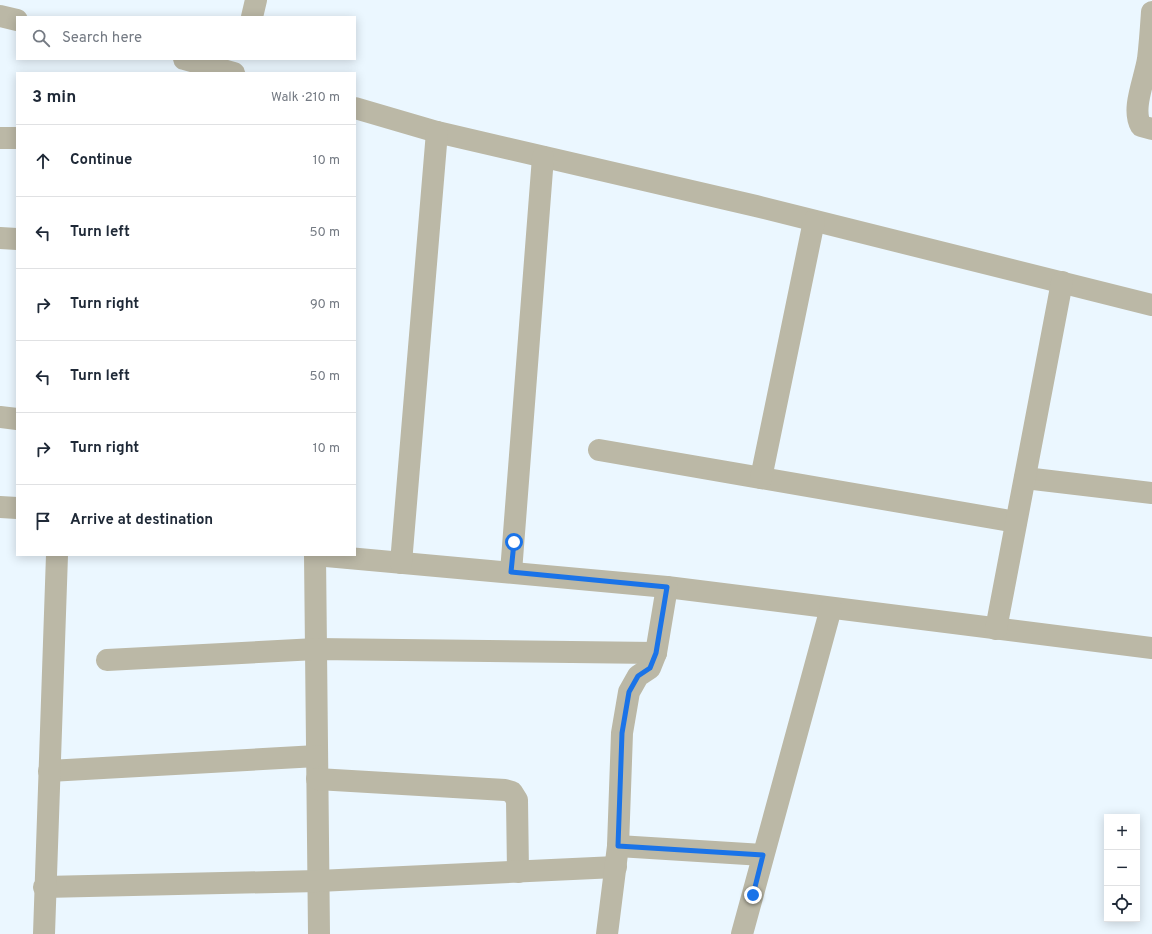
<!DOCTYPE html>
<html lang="en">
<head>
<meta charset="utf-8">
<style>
	:root { --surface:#fff; --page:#f2f2f3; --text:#1f2937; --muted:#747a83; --line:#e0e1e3 }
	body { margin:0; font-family:Overpass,sans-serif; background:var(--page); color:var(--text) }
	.controls { position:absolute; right:12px; bottom:12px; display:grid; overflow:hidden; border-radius:0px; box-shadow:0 2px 10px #0003 }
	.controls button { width:36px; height:36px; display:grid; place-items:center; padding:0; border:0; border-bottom:1px solid var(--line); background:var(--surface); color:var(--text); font:20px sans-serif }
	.stop { position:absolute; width:12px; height:12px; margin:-9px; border:3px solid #1a73e8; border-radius:50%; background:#fff }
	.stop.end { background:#1a73e8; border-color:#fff; box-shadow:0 1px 4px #0008 }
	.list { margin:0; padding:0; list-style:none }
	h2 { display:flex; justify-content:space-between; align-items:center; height:52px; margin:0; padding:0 16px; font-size:17px }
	h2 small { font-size:13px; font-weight:400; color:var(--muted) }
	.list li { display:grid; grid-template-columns:26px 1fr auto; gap:12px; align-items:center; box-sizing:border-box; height:72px; padding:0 16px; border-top:1px solid var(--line) }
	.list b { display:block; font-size:15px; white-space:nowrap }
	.list em { font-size:13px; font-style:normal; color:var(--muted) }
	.icon { flex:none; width:22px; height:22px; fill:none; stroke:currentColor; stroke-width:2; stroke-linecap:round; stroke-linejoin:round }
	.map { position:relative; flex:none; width:1152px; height:934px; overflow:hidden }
	.search { position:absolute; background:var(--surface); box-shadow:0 2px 10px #0003; left:16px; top:16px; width:340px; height:44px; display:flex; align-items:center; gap:10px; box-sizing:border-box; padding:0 14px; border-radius:0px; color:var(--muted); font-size:15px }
	.panel { position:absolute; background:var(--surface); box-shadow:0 2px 10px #0003; left:16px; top:72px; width:340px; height:484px; border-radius:0px }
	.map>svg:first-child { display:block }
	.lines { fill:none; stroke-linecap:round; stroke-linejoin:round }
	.minor { stroke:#bbb8a6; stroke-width:22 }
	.route { stroke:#1a73e8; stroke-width:5 }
</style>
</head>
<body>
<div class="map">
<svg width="1152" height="934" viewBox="0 0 1152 934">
	<rect width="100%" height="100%" fill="#ebf7ff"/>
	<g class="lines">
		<g class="minor">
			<path d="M 1152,12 C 1151,27 1150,43 1148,59 C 1145,79 1131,109 1141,126 L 1152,129"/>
			<path d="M 0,16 L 17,20"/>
			<path d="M 252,17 L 256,0"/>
			<path d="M 184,59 L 234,73"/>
			<path d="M 355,108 L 437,132 L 756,206 L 1152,305"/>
			<path d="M 0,138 L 17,138"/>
			<path d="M 0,238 L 17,239"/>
			<path d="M 0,417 L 17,419"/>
			<path d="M 599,450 L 1016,522"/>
			<path d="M 761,478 L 814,221"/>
			<path d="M 1025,478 L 1152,493"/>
			<path d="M 0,507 L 17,508"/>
			<path d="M 315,555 L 667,587 L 1152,648"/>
			<path d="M 315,555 L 319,934"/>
			<path d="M 401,563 L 437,132"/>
			<path d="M 511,572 L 543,157"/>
			<path d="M 996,629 L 1062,282"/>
			<path d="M 107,660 L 316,649 L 656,653"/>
			<path d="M 49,771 L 317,756"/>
			<path d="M 317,779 L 505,790 L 512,792 L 517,800 L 518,872"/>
			<path d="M 618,846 L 763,855"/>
			<path d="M 44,887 L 318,881 L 616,867"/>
			<path d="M 44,934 L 57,555"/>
			<path d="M 607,934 L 618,846 L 622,733 L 629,692 L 638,676 L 650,668 L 656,653 L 667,587"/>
			<path d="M 742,934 L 831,608"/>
		</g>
	</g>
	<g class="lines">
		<path class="route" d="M 514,542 L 511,572 L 667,587 L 656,653 L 650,668 L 638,676 L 629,692 L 622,733 L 618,846 L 763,855 L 753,895"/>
	</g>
</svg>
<div class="controls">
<button>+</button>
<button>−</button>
<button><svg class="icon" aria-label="locate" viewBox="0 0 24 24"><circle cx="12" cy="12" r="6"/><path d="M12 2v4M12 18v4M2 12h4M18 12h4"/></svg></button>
</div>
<div class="stop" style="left:514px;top:542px"></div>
<div class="stop end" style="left:753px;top:895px"></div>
<div class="search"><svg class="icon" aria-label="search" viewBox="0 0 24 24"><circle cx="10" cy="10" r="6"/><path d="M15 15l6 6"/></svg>Search here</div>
<section class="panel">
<h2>3 min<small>Walk · 210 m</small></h2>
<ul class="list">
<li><svg class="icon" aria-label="ahead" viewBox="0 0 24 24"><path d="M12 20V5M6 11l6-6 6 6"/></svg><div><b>Continue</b></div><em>10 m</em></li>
<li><svg class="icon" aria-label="left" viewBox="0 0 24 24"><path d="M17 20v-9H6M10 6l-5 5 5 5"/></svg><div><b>Turn left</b></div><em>50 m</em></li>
<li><svg class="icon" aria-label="right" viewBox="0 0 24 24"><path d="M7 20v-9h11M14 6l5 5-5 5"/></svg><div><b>Turn right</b></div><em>90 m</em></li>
<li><svg class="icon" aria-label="left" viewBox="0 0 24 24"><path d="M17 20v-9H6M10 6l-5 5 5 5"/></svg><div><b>Turn left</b></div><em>50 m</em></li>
<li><svg class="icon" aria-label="right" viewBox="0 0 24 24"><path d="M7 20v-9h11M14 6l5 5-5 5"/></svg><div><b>Turn right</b></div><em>10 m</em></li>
<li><svg class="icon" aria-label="arrive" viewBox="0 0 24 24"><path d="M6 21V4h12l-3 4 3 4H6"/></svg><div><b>Arrive at destination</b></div></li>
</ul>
</section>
</div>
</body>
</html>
